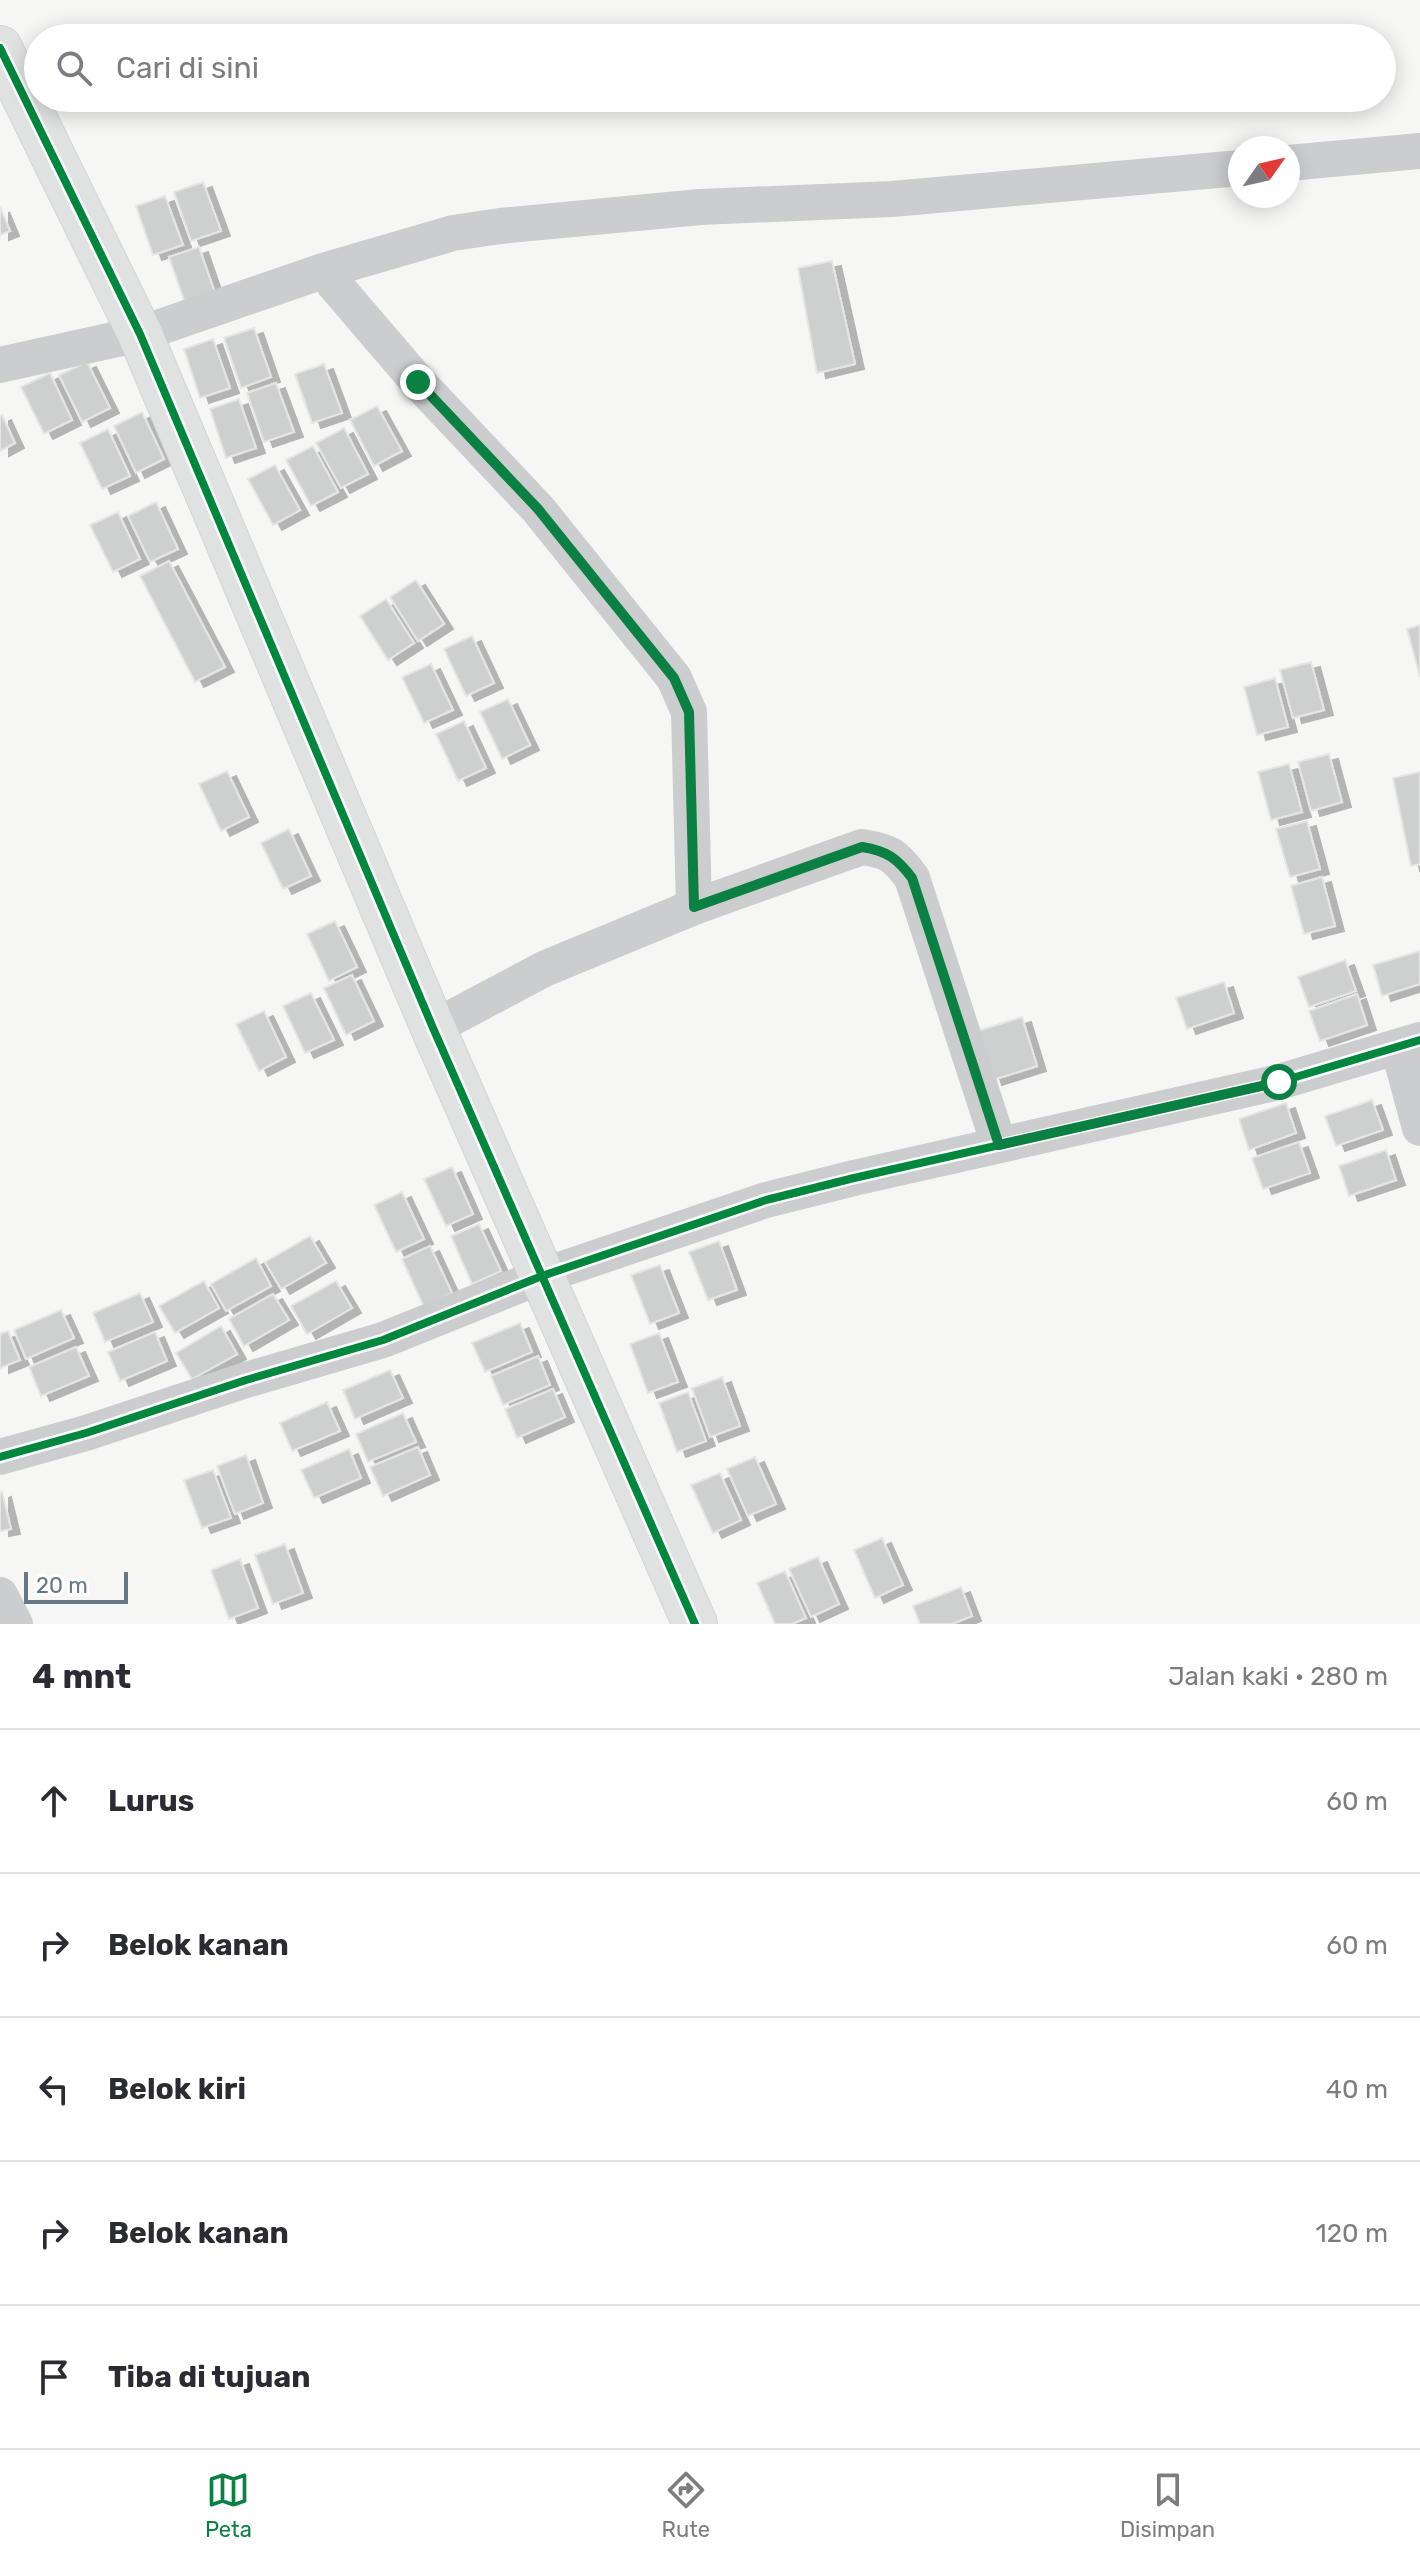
<!DOCTYPE html>
<html lang="id">
<head>
<meta charset="utf-8">
<style>
	:root { --surface:#fff; --page:#f7f7f7; --text:#2b2b33; --muted:#7c7c81; --line:#e1e1e2; --accent:#0b8043 }
	body { margin:0; font-family:Rubik,sans-serif; background:var(--page); color:var(--text) }
	.compass { position:absolute; left:1228px; top:136px; width:72px; height:72px; border-radius:50%; background:var(--surface); box-shadow:0 4px 20px #0003; rotate:56deg }
	.scale { position:absolute; left:24px; bottom:20px; width:104px; box-sizing:border-box; padding-left:8px; border:4px solid #667885; border-top:0; font-size:22px; line-height:28px; white-space:nowrap; color:#667885; -webkit-text-stroke:6px #fff; paint-order:stroke }
	.stop { position:absolute; width:24px; height:24px; margin:-18px; border:6px solid #0b8043; border-radius:50%; background:#fff }
	.stop.end { background:#0b8043; border-color:#fff; box-shadow:0 2px 8px #0008 }
	.list { margin:0; padding:0; list-style:none }
	h2 { display:flex; justify-content:space-between; align-items:center; height:104px; margin:0; padding:0 32px; font-size:34px }
	h2 small { font-size:26px; font-weight:400; color:var(--muted) }
	.list li { display:grid; grid-template-columns:52px 1fr auto; gap:24px; align-items:center; box-sizing:border-box; height:144px; padding:0 32px; border-top:2px solid var(--line) }
	.list b { display:block; font-size:30px; white-space:nowrap }
	.list em { font-size:26px; font-style:normal; color:var(--muted) }
	.icon { flex:none; width:44px; height:44px; fill:none; stroke:currentColor; stroke-width:2; stroke-linecap:round; stroke-linejoin:round }
	.map { position:relative; flex:none; width:1420px; height:1624px; overflow:hidden }
	.search { position:absolute; background:var(--surface); box-shadow:0 4px 20px #0003; left:24px; right:24px; top:24px; height:88px; display:flex; align-items:center; gap:20px; box-sizing:border-box; padding:0 28px; border-radius:44px; color:var(--muted); font-size:30px }
	.sheet { height:824px; background:var(--surface) }
	nav { display:flex; justify-content:space-around; align-items:center; box-sizing:border-box; height:112px; border-top:2px solid var(--line); background:var(--surface); font-size:22px; color:var(--muted) }
	nav a { display:grid; justify-items:center; gap:4px }
	nav .on { color:var(--accent) }
	.map>svg:first-child { display:block }
	.building { fill:#ced0d0; stroke:#e5e5e4; stroke-width:2; filter:url(#shadow) }
	.lines { fill:none; stroke-linecap:round; stroke-linejoin:round }
	.secondary-casing { stroke:#d3d4d5; stroke-width:46 }
	.street { stroke:#cccdce; stroke-width:36 }
	.secondary { stroke:#e0e1e1; stroke-width:44 }
	.cycleway-casing { stroke:#fff; stroke-width:13 }
	.cycleway { stroke:#00873e; stroke-width:8 }
	.route { stroke:#0b8043; stroke-width:10 }
</style>
</head>
<body>
<div class="map">
<svg width="1420" height="1624" viewBox="0 0 1420 1624">
	<defs>
		<filter id="shadow"><feDropShadow dx="9" dy="5" stdDeviation="0" flood-color="#0004"/></filter>
	</defs>
	<rect width="100%" height="100%" fill="#f6f6f5"/>
	<g class="building">
		<path d="M 203,182 L 221,231 L 191,241 L 174,192 Z"/>
		<path d="M 165,196 L 183,245 L 153,255 L 136,206 Z"/>
		<path d="M 0,207 L 10,231 L 0,235 Z"/>
		<path d="M 199,247 L 216,296 L 186,306 L 169,257 Z"/>
		<path d="M 832,261 L 855,364 L 817,373 L 798,268 Z"/>
		<path d="M 254,328 L 271,377 L 241,388 L 224,338 Z"/>
		<path d="M 213,339 L 230,388 L 200,398 L 184,349 Z"/>
		<path d="M 87,362 L 110,408 L 82,422 L 59,375 Z"/>
		<path d="M 324,364 L 342,413 L 312,423 L 295,374 Z"/>
		<path d="M 50,373 L 72,420 L 44,434 L 21,387 Z"/>
		<path d="M 276,383 L 294,432 L 264,442 L 247,393 Z"/>
		<path d="M 239,399 L 256,448 L 226,458 L 210,409 Z"/>
		<path d="M 377,406 L 402,451 L 374,466 L 350,420 Z"/>
		<path d="M 142,412 L 164,459 L 136,473 L 114,426 Z"/>
		<path d="M 2,415 L 15,443 L 0,451 L 0,416 Z"/>
		<path d="M 344,428 L 368,474 L 341,488 L 316,443 Z"/>
		<path d="M 108,429 L 130,476 L 102,489 L 80,443 Z"/>
		<path d="M 313,446 L 338,492 L 311,506 L 286,460 Z"/>
		<path d="M 275,465 L 300,510 L 273,525 L 248,479 Z"/>
		<path d="M 156,502 L 178,549 L 150,562 L 128,516 Z"/>
		<path d="M 118,512 L 140,559 L 113,572 L 90,525 Z"/>
		<path d="M 169,561 L 225,667 L 195,682 L 140,576 Z"/>
		<path d="M 416,580 L 444,624 L 418,641 L 390,597 Z"/>
		<path d="M 386,599 L 414,643 L 388,660 L 360,616 Z"/>
		<path d="M 1420,625 L 1420,677 L 1407,629 Z"/>
		<path d="M 472,636 L 494,683 L 466,696 L 444,649 Z"/>
		<path d="M 1311,662 L 1324,710 L 1293,718 L 1280,670 Z"/>
		<path d="M 431,664 L 453,710 L 424,723 L 402,677 Z"/>
		<path d="M 1275,678 L 1288,727 L 1257,735 L 1244,687 Z"/>
		<path d="M 508,699 L 530,745 L 502,759 L 480,712 Z"/>
		<path d="M 464,721 L 486,768 L 458,781 L 436,734 Z"/>
		<path d="M 1329,754 L 1342,802 L 1311,811 L 1298,762 Z"/>
		<path d="M 1289,764 L 1302,812 L 1271,820 L 1258,772 Z"/>
		<path d="M 227,771 L 249,817 L 221,831 L 199,784 Z"/>
		<path d="M 1420,772 L 1420,864 L 1411,866 L 1393,778 Z"/>
		<path d="M 1307,821 L 1320,869 L 1290,877 L 1276,829 Z"/>
		<path d="M 289,829 L 311,876 L 283,889 L 261,843 Z"/>
		<path d="M 1322,877 L 1335,926 L 1304,934 L 1291,886 Z"/>
		<path d="M 335,921 L 357,967 L 329,981 L 307,934 Z"/>
		<path d="M 1420,951 L 1420,984 L 1382,996 L 1373,965 Z"/>
		<path d="M 1345,960 L 1356,991 L 1309,1007 L 1298,977 Z"/>
		<path d="M 352,975 L 374,1021 L 346,1035 L 324,988 Z"/>
		<path d="M 1224,982 L 1234,1013 L 1187,1029 L 1176,998 Z"/>
		<path d="M 311,993 L 334,1040 L 305,1053 L 283,1006 Z"/>
		<path d="M 1357,994 L 1367,1025 L 1320,1041 L 1309,1011 Z"/>
		<path d="M 264,1011 L 286,1057 L 259,1071 L 236,1024 Z"/>
		<path d="M 1022,1017 L 1037,1066 L 993,1080 L 978,1031 Z"/>
		<path d="M 1372,1100 L 1383,1130 L 1336,1146 L 1325,1116 Z"/>
		<path d="M 1286,1103 L 1296,1133 L 1249,1150 L 1239,1119 Z"/>
		<path d="M 1299,1142 L 1310,1173 L 1263,1189 L 1252,1158 Z"/>
		<path d="M 1386,1150 L 1396,1180 L 1349,1196 L 1339,1166 Z"/>
		<path d="M 452,1167 L 473,1214 L 446,1226 L 424,1179 Z"/>
		<path d="M 402,1192 L 424,1239 L 396,1252 L 374,1205 Z"/>
		<path d="M 479,1224 L 501,1271 L 472,1284 L 451,1236 Z"/>
		<path d="M 310,1236 L 326,1263 L 281,1289 L 265,1262 Z"/>
		<path d="M 719,1241 L 737,1290 L 708,1300 L 689,1252 Z"/>
		<path d="M 430,1246 L 452,1293 L 424,1307 L 402,1259 Z"/>
		<path d="M 256,1258 L 271,1286 L 226,1311 L 211,1284 Z"/>
		<path d="M 660,1265 L 679,1313 L 650,1324 L 631,1275 Z"/>
		<path d="M 204,1281 L 219,1308 L 175,1333 L 159,1306 Z"/>
		<path d="M 336,1281 L 352,1308 L 307,1334 L 291,1306 Z"/>
		<path d="M 140,1293 L 153,1322 L 105,1342 L 93,1313 Z"/>
		<path d="M 273,1294 L 289,1320 L 244,1346 L 229,1319 Z"/>
		<path d="M 61,1310 L 74,1338 L 26,1359 L 14,1330 Z"/>
		<path d="M 520,1323 L 532,1352 L 485,1372 L 472,1343 Z"/>
		<path d="M 221,1326 L 237,1354 L 192,1379 L 176,1353 Z"/>
		<path d="M 8,1331 L 20,1360 L 0,1368 L 0,1334 Z"/>
		<path d="M 155,1332 L 167,1361 L 120,1381 L 108,1352 Z"/>
		<path d="M 659,1333 L 678,1382 L 648,1393 L 630,1344 Z"/>
		<path d="M 76,1347 L 89,1376 L 41,1396 L 29,1367 Z"/>
		<path d="M 538,1356 L 550,1385 L 503,1405 L 491,1376 Z"/>
		<path d="M 390,1370 L 403,1398 L 355,1419 L 343,1390 Z"/>
		<path d="M 722,1377 L 740,1426 L 710,1437 L 692,1388 Z"/>
		<path d="M 553,1389 L 565,1417 L 517,1438 L 505,1409 Z"/>
		<path d="M 688,1392 L 706,1441 L 677,1452 L 659,1403 Z"/>
		<path d="M 327,1402 L 340,1431 L 292,1451 L 280,1423 Z"/>
		<path d="M 403,1413 L 416,1442 L 368,1462 L 356,1434 Z"/>
		<path d="M 418,1447 L 430,1475 L 383,1496 L 370,1467 Z"/>
		<path d="M 349,1449 L 361,1478 L 314,1498 L 301,1470 Z"/>
		<path d="M 246,1455 L 263,1503 L 235,1514 L 217,1466 Z"/>
		<path d="M 755,1457 L 776,1504 L 748,1516 L 727,1469 Z"/>
		<path d="M 213,1470 L 231,1518 L 202,1528 L 184,1480 Z"/>
		<path d="M 720,1473 L 741,1520 L 713,1533 L 691,1485 Z"/>
		<path d="M 2,1492 L 11,1529 L 0,1531 L 0,1493 Z"/>
		<path d="M 882,1538 L 903,1585 L 875,1598 L 854,1550 Z"/>
		<path d="M 285,1544 L 303,1593 L 273,1604 L 255,1555 Z"/>
		<path d="M 818,1557 L 839,1604 L 811,1617 L 789,1569 Z"/>
		<path d="M 240,1559 L 258,1608 L 229,1619 L 211,1570 Z"/>
		<path d="M 785,1571 L 806,1618 L 792,1624 L 775,1624 L 757,1583 Z"/>
		<path d="M 961,1587 L 972,1616 L 952,1624 L 920,1624 L 913,1606 Z"/>
	</g>
	<g class="lines">
		<g class="secondary-casing">
			<path id="secondary" d="M 0,48 L 140,334 L 433,1028 L 695,1624"/>
		</g>
		<g class="street">
			<path d="M 1288,163 L 1420,151"/>
			<path d="M 323,271 L 418,382 L 538,509 L 674,678 L 689,712 L 694,907"/>
			<path d="M 0,365 L 140,334 L 323,271 L 453,233 L 500,226 L 700,207 L 892,199 L 1240,168"/>
			<path d="M 433,1028 L 544,969 L 694,907 L 862,847 C 890,851 896,856 912,878 L 999,1145"/>
			<path d="M 1398,1047 L 1420,1128"/>
			<path d="M 0,1457 L 86,1433 L 246,1380 L 383,1340 L 542,1276 L 766,1200 L 854,1178 L 1279,1082 L 1420,1040"/>
			<path d="M 0,1595 L 15,1624"/>
		</g>
		<use href="#secondary" class="secondary"/>
		<g class="cycleway-casing">
			<g id="cycleway">
				<path d="M 0,48 L 140,334 L 433,1028 L 695,1624"/>
				<path d="M 0,1457 L 86,1433 L 246,1380 L 383,1340 L 542,1276 L 766,1200 L 854,1178 L 1279,1082 L 1420,1040"/>
			</g>
		</g>
		<use href="#cycleway" class="cycleway"/>
	</g>
	<g class="lines">
		<path class="route" d="M 418,382 L 538,509 L 674,678 L 689,712 L 694,907 L 862,847 C 887,851 897,858 912,878 L 999,1145 L 1279,1082"/>
	</g>
</svg>
<svg class="compass" viewBox="-18 -18 36 36"><path d="M0-13l5 13h-10z" fill="#e53935"/><path d="M0 13l5-13h-10z" fill="#7c7c81"/></svg>
<div class="scale">20 m</div>
<div class="stop" style="left:1279px;top:1082px"></div>
<div class="stop end" style="left:418px;top:382px"></div>
<div class="search"><svg class="icon" aria-label="search" viewBox="0 0 24 24"><circle cx="10" cy="10" r="6"/><path d="M15 15l6 6"/></svg>Cari di sini</div>
</div>
<section class="sheet">
<h2>4 mnt<small>Jalan kaki · 280 m</small></h2>
<ul class="list">
<li><svg class="icon" aria-label="ahead" viewBox="0 0 24 24"><path d="M12 20V5M6 11l6-6 6 6"/></svg><div><b>Lurus</b></div><em>60 m</em></li>
<li><svg class="icon" aria-label="right" viewBox="0 0 24 24"><path d="M7 20v-9h11M14 6l5 5-5 5"/></svg><div><b>Belok kanan</b></div><em>60 m</em></li>
<li><svg class="icon" aria-label="left" viewBox="0 0 24 24"><path d="M17 20v-9H6M10 6l-5 5 5 5"/></svg><div><b>Belok kiri</b></div><em>40 m</em></li>
<li><svg class="icon" aria-label="right" viewBox="0 0 24 24"><path d="M7 20v-9h11M14 6l5 5-5 5"/></svg><div><b>Belok kanan</b></div><em>120 m</em></li>
<li><svg class="icon" aria-label="arrive" viewBox="0 0 24 24"><path d="M6 21V4h12l-3 4 3 4H6"/></svg><div><b>Tiba di tujuan</b></div></li>
</ul>
</section>
<nav>
<a class="on"><svg class="icon" aria-label="map" viewBox="0 0 24 24"><path d="M3 6l6-2 6 2 6-2v14l-6 2-6-2-6 2zM9 4v14M15 6v14"/></svg>Peta</a>
<a><svg class="icon" aria-label="directions" viewBox="0 0 24 24"><path d="M12 3l9 9-9 9-9-9zM9 14v-3h6M13 9l2 2-2 2"/></svg>Rute</a>
<a><svg class="icon" aria-label="saved" viewBox="0 0 24 24"><path d="M7 4h10v16l-5-4-5 4z"/></svg>Disimpan</a>
</nav>
</body>
</html>
